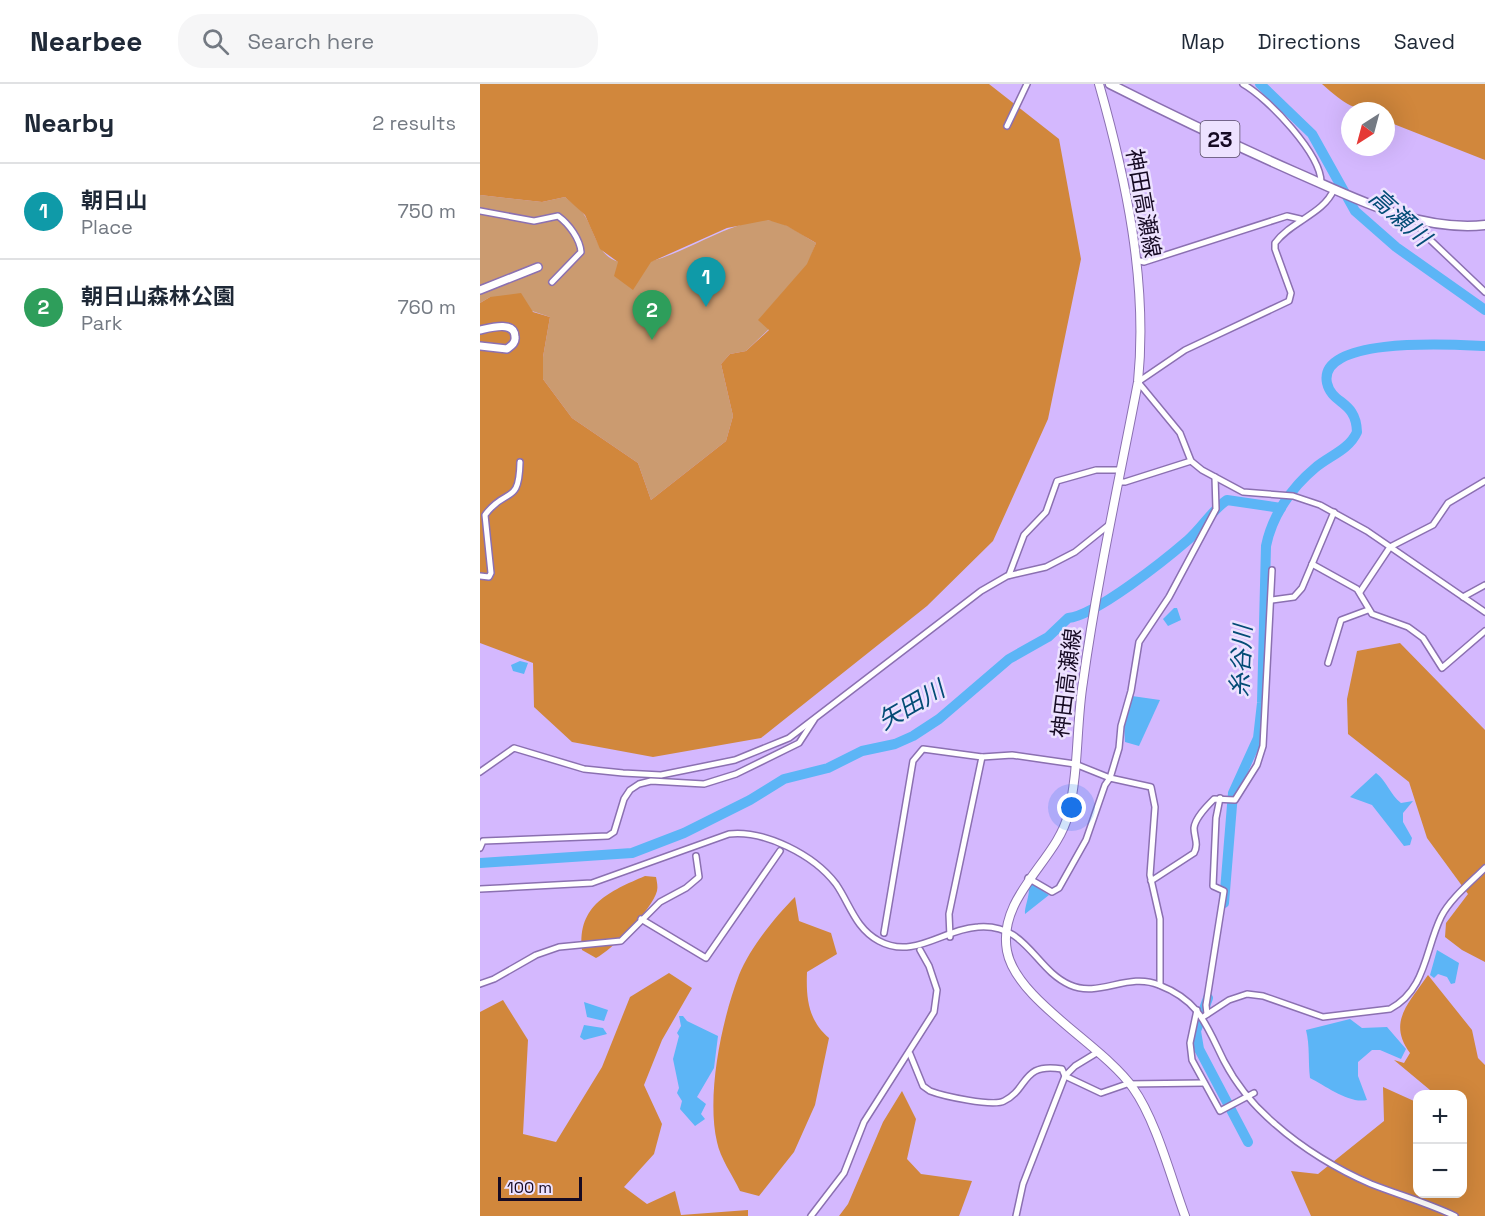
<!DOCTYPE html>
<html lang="en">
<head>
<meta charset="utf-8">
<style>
	:root { --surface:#fff; --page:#f6f6f7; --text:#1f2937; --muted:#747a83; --line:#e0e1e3; --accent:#1a73e8 }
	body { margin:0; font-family:"Space Grotesk","Noto Sans JP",sans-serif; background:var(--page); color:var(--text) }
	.controls { position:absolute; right:18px; bottom:18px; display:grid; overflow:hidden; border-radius:12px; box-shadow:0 6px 24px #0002 }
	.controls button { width:54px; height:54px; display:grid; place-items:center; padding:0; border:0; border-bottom:2px solid var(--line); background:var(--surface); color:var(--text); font:30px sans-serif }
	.compass { position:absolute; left:861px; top:18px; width:54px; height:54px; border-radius:50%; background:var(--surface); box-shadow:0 6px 24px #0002; rotate:216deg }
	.scale { position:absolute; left:18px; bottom:15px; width:84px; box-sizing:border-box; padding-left:6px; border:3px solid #160a23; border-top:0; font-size:16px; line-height:21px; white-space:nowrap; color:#160a23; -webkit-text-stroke:4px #ede2ff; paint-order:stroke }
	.you { position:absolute; left:592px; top:724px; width:21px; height:21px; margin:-15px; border:4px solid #fff; border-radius:50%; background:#1a73e8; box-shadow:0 0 0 9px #1a73e833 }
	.badge { display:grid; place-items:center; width:39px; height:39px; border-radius:50%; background:var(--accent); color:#fff; font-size:20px; font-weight:700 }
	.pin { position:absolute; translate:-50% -50px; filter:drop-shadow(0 2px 3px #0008) }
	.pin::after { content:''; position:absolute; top:32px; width:21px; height:18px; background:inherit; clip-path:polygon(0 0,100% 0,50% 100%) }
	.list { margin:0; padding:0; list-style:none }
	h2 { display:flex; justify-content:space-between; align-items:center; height:78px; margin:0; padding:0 24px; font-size:26px }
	h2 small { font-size:20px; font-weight:400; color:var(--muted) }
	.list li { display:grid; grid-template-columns:39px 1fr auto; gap:18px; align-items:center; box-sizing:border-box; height:96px; padding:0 24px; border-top:2px solid var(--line) }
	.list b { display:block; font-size:22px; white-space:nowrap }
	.list p { margin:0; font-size:20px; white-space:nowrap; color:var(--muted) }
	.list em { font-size:20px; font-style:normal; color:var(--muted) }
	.icon { flex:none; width:33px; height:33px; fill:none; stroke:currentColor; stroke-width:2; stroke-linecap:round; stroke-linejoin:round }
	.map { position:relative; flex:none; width:1005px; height:1132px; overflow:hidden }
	header { display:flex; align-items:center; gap:36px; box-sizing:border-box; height:84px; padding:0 30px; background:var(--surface); border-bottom:2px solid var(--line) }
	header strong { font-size:28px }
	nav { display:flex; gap:33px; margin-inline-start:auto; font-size:21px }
	.search { width:420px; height:54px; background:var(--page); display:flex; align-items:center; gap:15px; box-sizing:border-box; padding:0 21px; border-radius:24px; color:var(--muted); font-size:22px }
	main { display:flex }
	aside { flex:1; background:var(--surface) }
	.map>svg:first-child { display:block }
	.green { fill:#cb9b70 }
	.forest { fill:#d1873c }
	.water { fill:#5cb5f6 }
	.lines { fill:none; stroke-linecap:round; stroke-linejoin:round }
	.river { stroke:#5cb5f6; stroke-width:10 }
	.minor-casing { stroke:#8b70b1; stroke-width:8 }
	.tertiary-casing { stroke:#8b70b1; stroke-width:10 }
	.secondary-casing { stroke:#8b70b1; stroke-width:10 }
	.primary-casing { stroke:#8b70b1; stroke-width:11 }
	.minor { stroke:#fff; stroke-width:5 }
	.tertiary { stroke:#fff; stroke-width:7 }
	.secondary { stroke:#fff; stroke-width:8 }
	.primary { stroke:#fff; stroke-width:8 }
	.labels { text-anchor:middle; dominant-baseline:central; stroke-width:5; stroke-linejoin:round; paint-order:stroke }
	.shield { fill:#ede2ff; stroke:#564b65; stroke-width:1.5 }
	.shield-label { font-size:21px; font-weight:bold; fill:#160a23 }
	.street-label { font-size:22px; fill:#160a23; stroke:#ede2ff }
	.water-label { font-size:24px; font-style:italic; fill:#034c76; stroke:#ede2ff }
</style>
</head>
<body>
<header>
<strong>Nearbee</strong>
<div class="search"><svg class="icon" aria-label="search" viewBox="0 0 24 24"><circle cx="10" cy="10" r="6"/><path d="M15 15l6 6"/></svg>Search here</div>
<nav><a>Map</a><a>Directions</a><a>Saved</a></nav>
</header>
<main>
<aside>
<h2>Nearby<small>2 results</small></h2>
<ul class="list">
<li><span class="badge" style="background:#0f9aa8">1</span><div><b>朝日山</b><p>Place</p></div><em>750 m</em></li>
<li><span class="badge" style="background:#2e9e5b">2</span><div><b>朝日山森林公園</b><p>Park</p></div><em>760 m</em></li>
</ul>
</aside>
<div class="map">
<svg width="1005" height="1132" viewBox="0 0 1005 1132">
	<rect width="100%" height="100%" fill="#d4b8fe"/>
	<path class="green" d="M 0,111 L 62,118 L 85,113 C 92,119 101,125 105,132 C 115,148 117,172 139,178 C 181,190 239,137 287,136 C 303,136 322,151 336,159 L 328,180 L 279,236 L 289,245 L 266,267 L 250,270 L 241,280 L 253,332 L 246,357 L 171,416 L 158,379 L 92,334 L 63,295 L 63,273 L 70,233 L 10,213 L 0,219 Z"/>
	<g class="forest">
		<path d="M 0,0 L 509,0 L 579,55 L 601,175 L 568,335 L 513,457 L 447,522 L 281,654 L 173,673 L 92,658 L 54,623 L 53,579 L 0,559 L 0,219 L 10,213 L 41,209 L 53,228 L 70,233 L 63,273 L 63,295 L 92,334 L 158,379 L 171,416 L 246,357 L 253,332 L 241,280 L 250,270 L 266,267 L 289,246 L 278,236 L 327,180 L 336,159 L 307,142 L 288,136 L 247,144 L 171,178 L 153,206 L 134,192 L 138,178 L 120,165 L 105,131 L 85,113 L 62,118 L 0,111 Z"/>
		<path d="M 842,0 L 1005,0 L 1005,76 L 906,37 L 906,27 C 873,27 866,21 842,0 Z"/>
		<path d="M 920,559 L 1005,646 L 1005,878 L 982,866 L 965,853 L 966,839 L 988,810 L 947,754 L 929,698 L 868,650 L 867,615 L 877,567 Z"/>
		<path d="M 165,792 L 176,793 C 177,798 178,803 177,807 C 172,826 132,866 116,874 L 102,866 C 97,821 130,807 165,792 Z"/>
		<path d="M 315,813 L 319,837 L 351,849 L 357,870 L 327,888 C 326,914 328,936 349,954 L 335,1021 L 314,1068 L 279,1112 L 260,1107 C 253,1092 240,1074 237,1058 C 226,1011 242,935 259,891 C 270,864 295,833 315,813 Z"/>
		<path d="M 189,889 L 212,904 L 182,956 L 164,1001 L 182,1040 L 174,1070 L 144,1103 L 167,1120 L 195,1107 L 201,1131 L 268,1126 L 268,1132 L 0,1132 L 0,928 L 23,916 L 48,956 L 43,1050 L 76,1058 L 122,983 L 150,913 Z"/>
		<path d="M 948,891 L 992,946 L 998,974 L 1005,981 L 1005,1132 L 831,1132 L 811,1087 L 838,1090 L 904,1037 L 903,1003 L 934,1017 L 937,1015 L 938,1110 L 982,1110 L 982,1010 L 944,1010 L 950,1006 L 914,976 L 924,979 L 930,969 C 907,938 929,919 948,891 Z"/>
		<path d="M 422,1007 L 436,1035 L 427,1075 L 441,1090 L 492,1097 L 479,1132 L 359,1132 L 368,1120 L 403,1038 Z"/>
	</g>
	<g class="water">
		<path d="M 694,524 L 697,524 L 701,536 L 688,542 L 683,535 Z"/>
		<path d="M 40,577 L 48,579 L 44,590 L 33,587 L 31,581 Z"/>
		<path d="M 652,612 L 680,616 L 659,662 L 645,658 L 644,642 Z"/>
		<path d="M 896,689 C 907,697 910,711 921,719 L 933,717 L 923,729 L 923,738 L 932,754 L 930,761 L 924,762 L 892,721 L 870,713 Z"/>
		<path d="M 549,801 L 554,801 L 569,811 L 545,830 C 544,824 550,812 549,801 Z"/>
		<path d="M 957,866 L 979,879 L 975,899 L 971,900 L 967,893 L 958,890 L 954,894 L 950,891 Z"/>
		<path d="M 104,918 L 128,926 L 124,937 L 107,933 Z"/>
		<path d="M 199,932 L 203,932 L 207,937 L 238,952 L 234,984 L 217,1013 L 226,1020 L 221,1030 L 225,1035 L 215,1042 L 200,1025 L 202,1017 L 197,1009 L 199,1004 L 193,975 L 199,952 L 197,949 L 201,942 Z"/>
		<path d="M 870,935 L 882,944 L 907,943 L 926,965 L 921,975 L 900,966 L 892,966 L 878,978 L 878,992 L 887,1016 C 869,1020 846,1002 830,994 C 828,977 830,962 826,946 Z"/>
		<path d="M 104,941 L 123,944 L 127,950 L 104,956 L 100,953 Z"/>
	</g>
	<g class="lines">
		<g class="river">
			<path d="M 780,0 L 832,50 L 875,127 L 916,163 L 1005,226"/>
			<path d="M 0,779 L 152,769 L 204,749 L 270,716 L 304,695 L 348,684 L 382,667 L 415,660 L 433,652 L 459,635 L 529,575 L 568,553 L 588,534 C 615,532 686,475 708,456 C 722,444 732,426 747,416 L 801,424"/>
			<path d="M 744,819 L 753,709 L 778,654 L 782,619 L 786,462 C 792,432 811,404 835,384 C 849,372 869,366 877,348 C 876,316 852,321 847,299 C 837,251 978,261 1005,262"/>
			<path d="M 728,914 L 716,947 L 719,965 L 768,1058"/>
		</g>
		<g class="minor-casing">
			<g id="minor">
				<path d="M 763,0 C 788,14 842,71 841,99"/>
				<path d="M 527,42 L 547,0"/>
				<path d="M 854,105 C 844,130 811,137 795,159 L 795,165 L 811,209 L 809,217 L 705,266 L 658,298 L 700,349 L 711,377 L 722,386 L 763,408 L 813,412 L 840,421 L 887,447 L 1005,528"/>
				<path d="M 0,127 L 54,137 L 78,132 C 89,140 100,155 101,168 L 72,198"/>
				<path d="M 937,136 L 942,148 L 1005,208"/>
				<path d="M 656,176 L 664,178 L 807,132 L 820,135"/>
				<path d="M 639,398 L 645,398 L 711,377"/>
				<path d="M 832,480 L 877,505 L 892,530 L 928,543 L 943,554 L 962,584 L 1005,547"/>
				<path d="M 529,491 L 544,451 L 566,428 L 577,397 L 616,386 L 641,386"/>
				<path d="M 0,492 L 9,493 L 11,489 L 5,431 C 26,402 39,423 40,378"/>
				<path d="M 880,508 L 910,463 L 953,441 L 968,419 L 1005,397"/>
				<path d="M 983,513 L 1005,501"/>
				<path d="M 792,516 L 814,513 L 822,504 L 854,428"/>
				<path d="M 848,579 L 861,536 L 888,526"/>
				<path d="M 0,688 L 34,664 L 104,685 L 143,689 L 181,691 L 255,676 L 309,654 L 501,507 L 527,492 L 566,483 L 595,468 L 630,440"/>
				<path d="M 0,764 L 3,757 L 128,752 L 134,748 L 144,715 L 150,706 L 159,700 L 171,697 L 224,700 L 256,690 L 319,659 L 334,636"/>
				<path d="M 548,794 L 572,808 L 579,804 L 606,756 L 625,701 L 630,694 L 671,703 L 675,723 L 670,791 L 680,835 L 680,901"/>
				<path d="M 671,797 L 714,769 C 719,760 714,753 714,744 C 715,734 727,722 734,715 L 755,716 L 777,681 L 783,662 L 792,486"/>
				<path d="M 0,805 L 112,799 L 249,750 C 285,746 334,771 356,800 C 370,820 375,844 399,857 C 434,876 463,845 498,843 C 547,839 554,885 590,901 C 619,914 648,888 679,901 C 720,917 726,941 744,977 C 756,1000 775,1023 795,1040 C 822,1064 858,1086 891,1100 C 919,1111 948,1119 975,1132"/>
				<path d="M 161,835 L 226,874 L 300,767"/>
				<path d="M 404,849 L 433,677 L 443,665 L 502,673 L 532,671 L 595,680 L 630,694 L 639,664 L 641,642 L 651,607 L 659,558 L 689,513 L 736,425 L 735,393"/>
				<path d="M 470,853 L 469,830 L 502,673"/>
				<path d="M 0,900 L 14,895 L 56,871 L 79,863 L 141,857 L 180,818 L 206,804 L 219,793 L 216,772"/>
				<path d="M 717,926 L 710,959 L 712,976 L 740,1027 L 774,1009"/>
				<path d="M 727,930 L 726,921 L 744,807 L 733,802 L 736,734 L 740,714"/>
				<path d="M 723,933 L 749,916 L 767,910 L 783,912 L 843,933 L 910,925 C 946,906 945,866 961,833 C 970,815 991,798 1005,784"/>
				<path d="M 430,970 L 443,1002 L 450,1007 C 463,1012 513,1023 524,1017 C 549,1005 541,978 582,985 L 585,992 L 621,1009 L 647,1000 L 724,999"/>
				<path d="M 331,1132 L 364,1089 L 384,1038 L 454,928 L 457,906 L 449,882 L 440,866"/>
				<path d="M 536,1132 L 543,1100 L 585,992 L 595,982 L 618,968"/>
			</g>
		</g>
		<g class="tertiary-casing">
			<g id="tertiary">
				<path d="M 0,206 L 58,183"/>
				<path d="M 0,246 C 9,244 35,236 35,253 C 36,259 31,262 27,265 L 0,262"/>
			</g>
		</g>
		<g class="secondary-casing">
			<path id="secondary" d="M 619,0 C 646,95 668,198 658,298 C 639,397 617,497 603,598 C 596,641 599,688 588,731 C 577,776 517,813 527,867 C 536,916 623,961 653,1004 C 676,1036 691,1094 705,1132"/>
		</g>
		<g class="primary-casing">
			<path id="primary" d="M 630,0 C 691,31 752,60 815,88 C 875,114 938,148 1005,141"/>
		</g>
		<use href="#minor" class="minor"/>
		<use href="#tertiary" class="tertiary"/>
		<use href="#secondary" class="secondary"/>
		<use href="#primary" class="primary"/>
	</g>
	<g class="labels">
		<rect class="shield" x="720.5" y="37" width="39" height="36" rx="4.5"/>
		<g class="shield-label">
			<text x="740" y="55">23</text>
		</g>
		<g class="street-label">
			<text transform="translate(664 119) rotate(80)">神田高瀬線</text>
			<text transform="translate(586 599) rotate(-83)">神田高瀬線</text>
		</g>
		<g class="water-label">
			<text transform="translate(920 133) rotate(42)">高瀬川</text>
			<text transform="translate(761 577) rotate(-87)">糸谷川</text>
			<text transform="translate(431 621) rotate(-30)">矢田川</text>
		</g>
	</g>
</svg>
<div class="controls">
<button>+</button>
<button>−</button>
</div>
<svg class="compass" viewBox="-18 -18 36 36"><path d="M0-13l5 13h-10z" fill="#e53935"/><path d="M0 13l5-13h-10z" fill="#747a83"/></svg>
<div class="scale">100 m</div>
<div class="you"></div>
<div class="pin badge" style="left:226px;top:223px;background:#0f9aa8">1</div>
<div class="pin badge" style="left:172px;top:256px;background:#2e9e5b">2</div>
</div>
</main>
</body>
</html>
